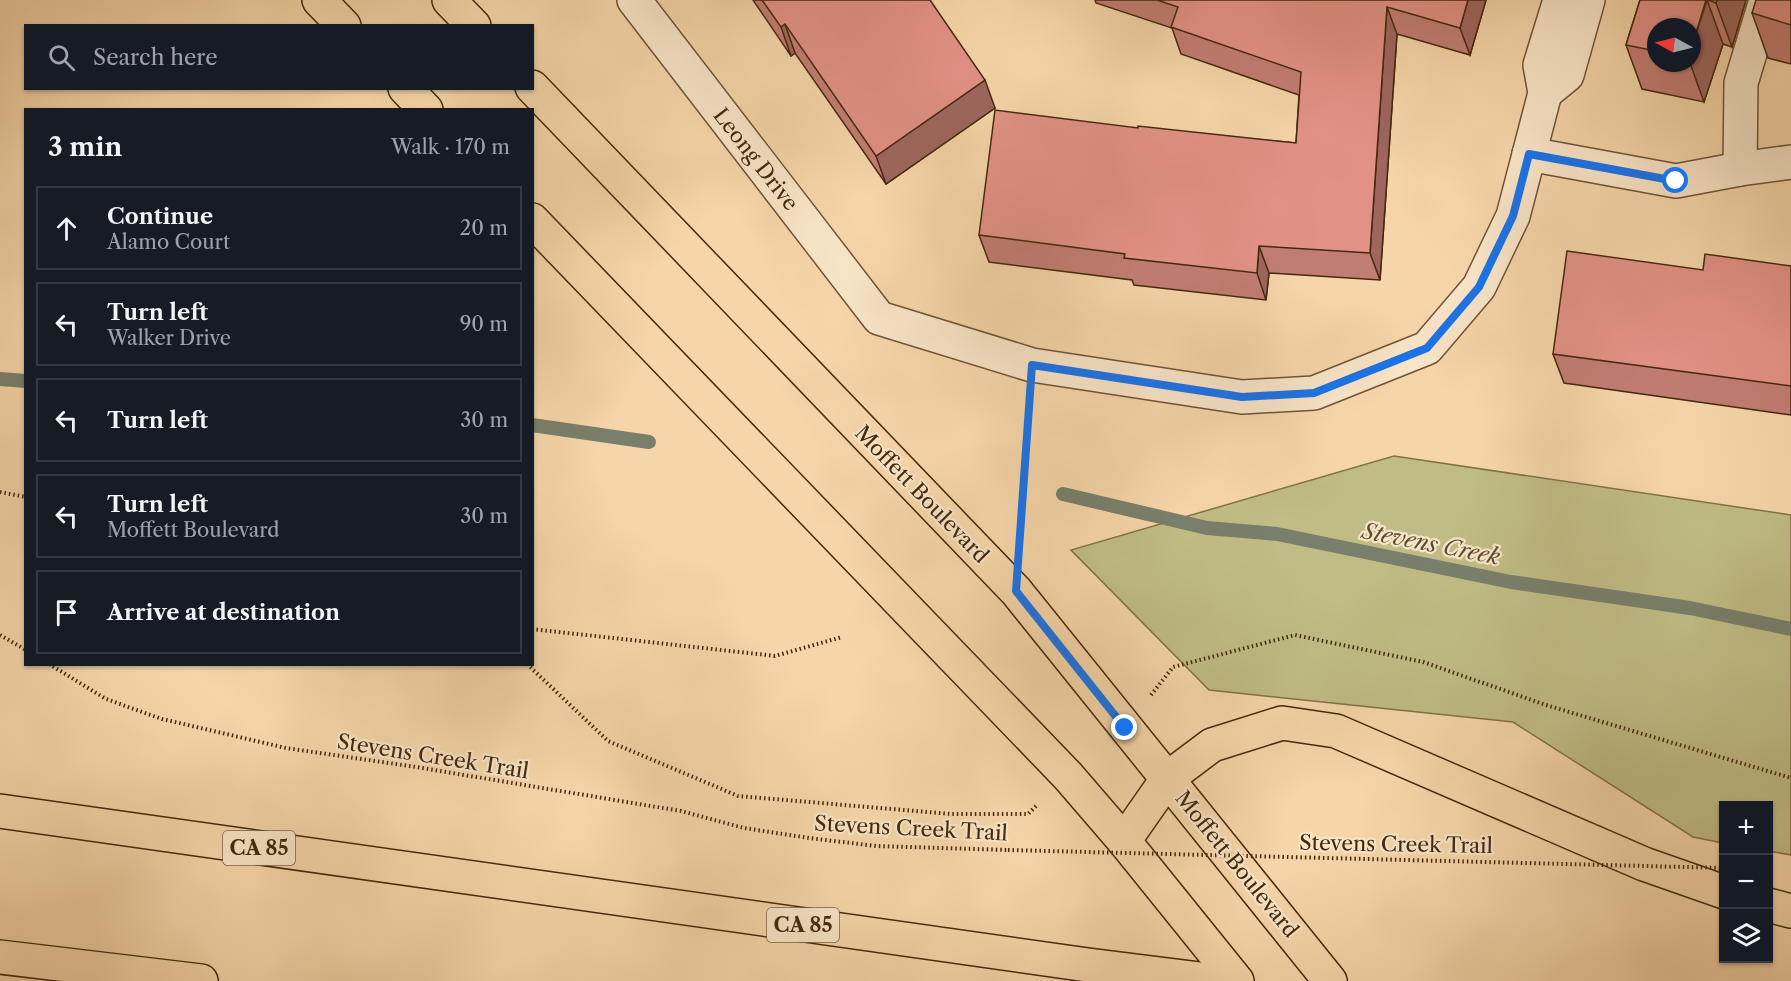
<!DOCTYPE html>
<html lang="en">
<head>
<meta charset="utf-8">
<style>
	:root { --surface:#171b24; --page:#20242c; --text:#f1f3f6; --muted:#9ea1a6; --line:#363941 }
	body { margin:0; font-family:"Libre Caslon Text",serif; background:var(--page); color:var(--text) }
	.controls { position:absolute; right:18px; bottom:18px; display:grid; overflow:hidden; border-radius:0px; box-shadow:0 2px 4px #0004 }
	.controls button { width:54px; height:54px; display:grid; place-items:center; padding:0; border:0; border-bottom:2px solid var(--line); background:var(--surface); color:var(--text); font:30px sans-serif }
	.compass { position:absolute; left:1647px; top:18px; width:54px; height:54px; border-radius:50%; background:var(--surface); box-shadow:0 2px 4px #0004; rotate:277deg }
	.stop { position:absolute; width:18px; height:18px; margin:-14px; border:4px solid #1a73e8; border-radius:50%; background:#fff }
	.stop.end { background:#1a73e8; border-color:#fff; box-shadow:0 2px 6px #0008 }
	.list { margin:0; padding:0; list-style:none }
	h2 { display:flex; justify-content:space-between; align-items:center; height:78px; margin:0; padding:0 24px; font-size:26px }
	h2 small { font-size:20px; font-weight:400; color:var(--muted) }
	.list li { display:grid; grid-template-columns:39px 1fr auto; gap:18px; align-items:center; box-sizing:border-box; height:84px; margin:0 12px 12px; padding:0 12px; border:2px solid var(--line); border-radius:0px }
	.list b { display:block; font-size:22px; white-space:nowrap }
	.list p { margin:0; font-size:20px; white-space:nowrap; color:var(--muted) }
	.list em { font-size:20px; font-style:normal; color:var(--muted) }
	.icon { flex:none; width:33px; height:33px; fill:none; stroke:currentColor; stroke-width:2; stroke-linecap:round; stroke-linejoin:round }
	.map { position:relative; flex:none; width:1791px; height:981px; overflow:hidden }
	.search { position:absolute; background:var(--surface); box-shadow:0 2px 4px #0004; left:24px; top:24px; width:510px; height:66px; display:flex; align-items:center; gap:15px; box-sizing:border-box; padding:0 21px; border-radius:0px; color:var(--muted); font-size:22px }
	.panel { position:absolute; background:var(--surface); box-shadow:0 2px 4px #0004; left:24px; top:108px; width:510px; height:558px; border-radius:0px }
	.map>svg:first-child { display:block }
	.green { fill:#c0bc85; stroke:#827249; stroke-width:1.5 }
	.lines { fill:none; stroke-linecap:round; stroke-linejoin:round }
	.stream { stroke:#797f6b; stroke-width:14 }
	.minor-casing { stroke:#705434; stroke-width:36 }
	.major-casing { stroke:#44290d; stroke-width:36 }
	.highway-casing { stroke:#44290d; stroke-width:36 }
	.path { stroke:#44290d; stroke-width:4; stroke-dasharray:1.5 3; stroke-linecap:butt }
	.minor { stroke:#f8e4c7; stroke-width:33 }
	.major { stroke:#f5d5a9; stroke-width:33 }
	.highway { stroke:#f5d5a9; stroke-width:33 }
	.path-bridge { stroke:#44290d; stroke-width:4; stroke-dasharray:1.5 3; stroke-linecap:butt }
	.wall { fill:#c27d73; stroke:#44290d; stroke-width:1.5; fill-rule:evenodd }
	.shaded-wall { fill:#9e665e; stroke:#44290d; stroke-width:1.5 }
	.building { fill:#e29186; stroke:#44290d; stroke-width:1.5 }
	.route { stroke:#1a73e8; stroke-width:8 }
	.labels { text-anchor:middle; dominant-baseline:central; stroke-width:4.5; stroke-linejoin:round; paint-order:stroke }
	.shield { fill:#f8e4c7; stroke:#7a6145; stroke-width:1.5 }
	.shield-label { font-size:20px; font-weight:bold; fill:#44290d }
	.street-label { font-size:21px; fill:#44290d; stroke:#f8e4c7 }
	.water-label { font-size:22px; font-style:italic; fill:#5a4d34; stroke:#f8e4c7 }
</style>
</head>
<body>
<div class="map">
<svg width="1791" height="981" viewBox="0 0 1791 981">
	<rect width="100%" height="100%" fill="#f5d5a9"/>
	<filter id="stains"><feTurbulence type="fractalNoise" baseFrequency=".00333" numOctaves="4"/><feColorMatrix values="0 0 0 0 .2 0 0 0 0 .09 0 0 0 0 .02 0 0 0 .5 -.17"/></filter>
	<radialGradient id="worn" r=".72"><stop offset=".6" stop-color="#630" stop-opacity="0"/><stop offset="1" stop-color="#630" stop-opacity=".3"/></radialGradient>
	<path class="green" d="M 1394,456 L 1791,515 L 1791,855 L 1769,851 L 1768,806 L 1724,806 L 1723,843 L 1693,837 L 1513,722 L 1209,690 L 1071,550 Z"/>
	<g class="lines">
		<g class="stream">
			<path d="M 0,379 L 26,381"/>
			<path d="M 532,425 L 649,442"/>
			<path d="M 1063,494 L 1207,528 L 1277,534 L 1511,582 L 1690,608 L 1791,629"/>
		</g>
		<g class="minor-casing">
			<g id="minor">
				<path d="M 634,0 L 879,318 L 1032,365 L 1242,397 L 1314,393 L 1427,348 L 1479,287 L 1513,216 L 1545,93 L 1540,65 L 1560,0"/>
				<path d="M 1545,93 L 1567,75 L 1588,0"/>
				<path d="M 1529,154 L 1676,181 L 1740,169 L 1791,162"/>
				<path d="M 1740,169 L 1741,83 L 1766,0"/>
			</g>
		</g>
		<g class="major-casing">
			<g id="major">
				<path d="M 319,0 L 344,26"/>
				<path d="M 449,0 L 474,26"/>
				<path d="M 532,87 L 1016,591 L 1330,981"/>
				<path d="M 405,88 L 426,110"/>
				<path d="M 532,220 L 1068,776 L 1124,841 L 1237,981"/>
			</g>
		</g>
		<g class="highway-casing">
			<g id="highway">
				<path d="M 0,811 L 1088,965 L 1216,981"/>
				<path d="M 1124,841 L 1168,778 L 1212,745 L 1282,723 L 1336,731 L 1644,864 L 1724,892"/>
				<path d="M 1768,905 L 1791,911"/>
				<path d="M 0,957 L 201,981"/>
			</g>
		</g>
		<g class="path">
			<path d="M 0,492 L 26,497"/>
			<path d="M 1019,536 L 1029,406"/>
			<path d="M 532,629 L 775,656 L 842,637"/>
			<path d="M 0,635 L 26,650"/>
			<path d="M 49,664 L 106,699 L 162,719 L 286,748 L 416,767 L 681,811 L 744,828 L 809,838 L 876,846 L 1008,850"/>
			<path d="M 527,664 L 608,741 L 738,796 L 951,814 L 1028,814 L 1038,804"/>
			<path d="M 1151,695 L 1173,667 L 1295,635 L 1423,662 L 1549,706 L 1791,778"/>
		</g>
		<use href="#minor" class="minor"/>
		<use href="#major" class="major"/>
		<use href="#highway" class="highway"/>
		<path class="path-bridge" d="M 1008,850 L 1724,868"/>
	</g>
	<g class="wall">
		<path d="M 753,0 L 930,0 L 995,108 L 886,184 L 795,53 L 791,56 Z"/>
		<path d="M 1095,0 L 1486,0 L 1470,55 L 1397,34 L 1380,280 L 1269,273 L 1266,300 L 1134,285 L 1132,280 L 989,262 L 979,235 L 1138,128 L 1296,143 L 1299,95 L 1181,54 L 1172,28 L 1096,3 Z"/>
		<path d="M 1640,0 L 1746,0 L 1732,47 L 1723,44 L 1704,102 L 1642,89 L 1626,45 ZM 1656,27 L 1692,27 L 1692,63 L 1656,63 Z"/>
		<path d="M 1791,0 L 1791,64 L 1768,58 L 1752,13 Z"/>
		<path d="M 1791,266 L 1791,415 L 1564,383 L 1553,354 L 1703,270 Z"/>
	</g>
	<g class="shaded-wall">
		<path d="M 1468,0 L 1486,0 L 1470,55 L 1460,28 Z"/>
		<path d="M 1707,0 L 1723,44 L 1704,102 L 1690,63 L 1692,63 L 1692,46 Z"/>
		<path d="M 1717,0 L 1746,0 L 1732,47 L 1716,3 Z"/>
		<path d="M 1387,7 L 1397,34 L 1380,280 L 1370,253 Z"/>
		<path d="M 785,24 L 795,53 L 791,56 L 781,27 Z"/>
		<path d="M 985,80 L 995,108 L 886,184 L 876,156 Z"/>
		<path d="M 1259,246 L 1269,273 L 1266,300 L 1257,273 Z"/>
	</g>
	<g class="building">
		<path d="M 762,0 L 930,0 L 985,80 L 876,156 L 785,24 L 781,27 Z"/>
		<path d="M 1157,0 L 1468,0 L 1460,28 L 1387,7 L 1370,253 L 1259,246 L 1257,273 L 1124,258 L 1125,254 L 979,235 L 995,110 L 1138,128 L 1138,126 L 1296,143 L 1301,72 L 1171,27 L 1178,7 Z"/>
		<path d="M 1640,0 L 1706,0 L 1692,46 L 1692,27 L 1656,27 L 1656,51 L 1626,45 Z"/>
		<path d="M 1708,0 L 1717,0 L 1716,3 Z"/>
		<path d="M 1756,0 L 1791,0 L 1791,25 L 1752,13 Z"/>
		<path d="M 1567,251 L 1703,270 L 1705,254 L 1791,266 L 1791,386 L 1553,354 Z"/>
	</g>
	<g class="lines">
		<path class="route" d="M 1125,728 L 1016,591 L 1032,365 L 1242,397 L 1314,393 L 1427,348 L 1479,287 L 1513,216 L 1529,154 L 1676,181"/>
	</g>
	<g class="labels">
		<g class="shield">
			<rect x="223" y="831" width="72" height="34" rx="4.5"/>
			<rect x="767" y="908" width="72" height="34" rx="4.5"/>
		</g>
		<g class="shield-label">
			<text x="259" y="848">CA 85</text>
			<text x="803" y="925">CA 85</text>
		</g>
		<g class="street-label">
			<text transform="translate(756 159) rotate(52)">Leong Drive</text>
			<text transform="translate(922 494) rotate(46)">Moffett Boulevard</text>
			<text transform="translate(433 756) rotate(9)">Stevens Creek Trail</text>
			<text transform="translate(911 828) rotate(3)">Stevens Creek Trail</text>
			<text transform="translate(1396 844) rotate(1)">Stevens Creek Trail</text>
			<text transform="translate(1237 864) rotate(51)">Moffett Boulevard</text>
		</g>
		<g class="water-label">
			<text transform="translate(1431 544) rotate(11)">Stevens Creek</text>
		</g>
	</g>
	<rect width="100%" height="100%" filter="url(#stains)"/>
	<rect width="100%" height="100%" fill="url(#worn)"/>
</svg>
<div class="controls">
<button>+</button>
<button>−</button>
<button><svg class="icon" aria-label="layers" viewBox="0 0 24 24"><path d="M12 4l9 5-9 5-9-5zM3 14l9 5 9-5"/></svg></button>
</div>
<svg class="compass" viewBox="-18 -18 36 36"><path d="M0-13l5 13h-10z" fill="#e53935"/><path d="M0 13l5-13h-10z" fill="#9ea1a6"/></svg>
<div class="stop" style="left:1676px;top:181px"></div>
<div class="stop end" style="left:1125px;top:728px"></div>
<div class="search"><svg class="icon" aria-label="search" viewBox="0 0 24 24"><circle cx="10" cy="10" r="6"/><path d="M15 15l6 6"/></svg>Search here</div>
<section class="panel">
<h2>3 min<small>Walk · 170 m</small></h2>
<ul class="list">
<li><svg class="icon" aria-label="ahead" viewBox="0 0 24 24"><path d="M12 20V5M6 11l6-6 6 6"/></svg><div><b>Continue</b><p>Alamo Court</p></div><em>20 m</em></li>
<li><svg class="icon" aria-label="left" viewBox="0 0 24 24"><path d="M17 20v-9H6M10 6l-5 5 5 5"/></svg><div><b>Turn left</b><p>Walker Drive</p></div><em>90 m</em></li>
<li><svg class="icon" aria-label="left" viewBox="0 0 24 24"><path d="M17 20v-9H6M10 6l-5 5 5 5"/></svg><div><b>Turn left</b></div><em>30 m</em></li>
<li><svg class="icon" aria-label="left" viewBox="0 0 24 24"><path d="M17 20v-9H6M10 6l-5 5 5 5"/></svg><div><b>Turn left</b><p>Moffett Boulevard</p></div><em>30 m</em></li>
<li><svg class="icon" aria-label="arrive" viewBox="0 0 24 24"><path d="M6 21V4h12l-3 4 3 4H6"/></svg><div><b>Arrive at destination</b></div></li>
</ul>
</section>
</div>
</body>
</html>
